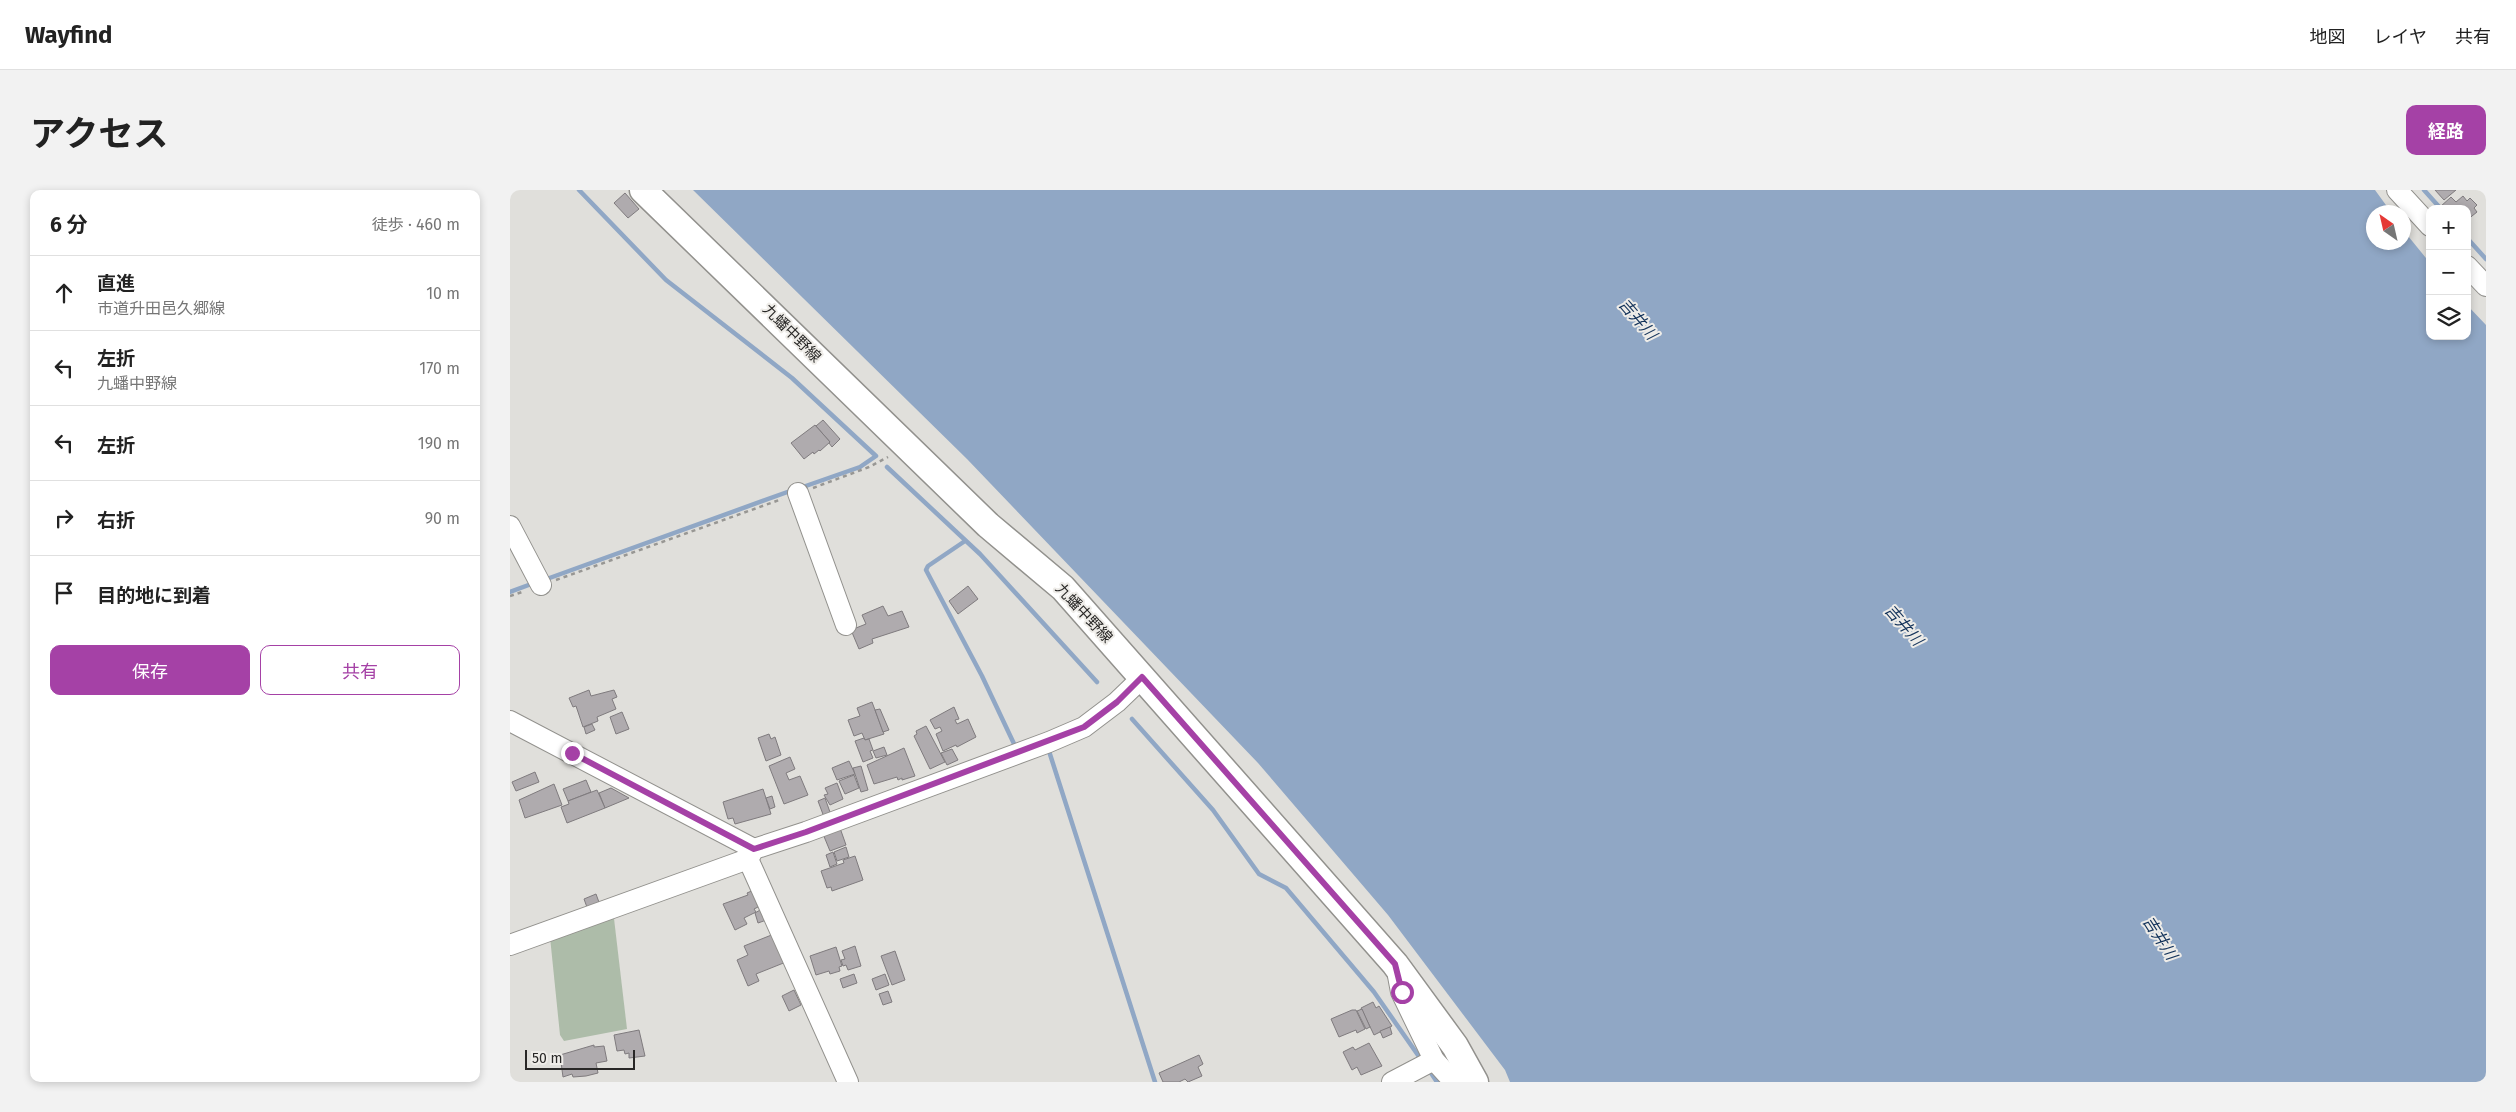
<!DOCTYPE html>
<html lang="ja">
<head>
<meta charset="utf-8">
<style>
	:root { --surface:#fff; --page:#f2f2f2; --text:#222; --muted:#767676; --line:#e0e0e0; --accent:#a541a6 }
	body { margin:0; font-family:"Fira Sans","Noto Sans JP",sans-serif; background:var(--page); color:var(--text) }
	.controls { position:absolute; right:15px; top:15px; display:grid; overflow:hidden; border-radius:10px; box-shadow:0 2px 8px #0003 }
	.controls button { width:45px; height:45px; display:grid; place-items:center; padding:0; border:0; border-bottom:1px solid var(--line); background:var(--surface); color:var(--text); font:25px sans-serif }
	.compass { position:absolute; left:1856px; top:15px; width:45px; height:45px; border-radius:50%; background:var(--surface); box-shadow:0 2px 8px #0003; rotate:326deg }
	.scale { position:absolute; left:15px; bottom:12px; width:110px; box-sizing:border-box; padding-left:5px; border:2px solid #292827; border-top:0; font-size:14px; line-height:18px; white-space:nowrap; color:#292827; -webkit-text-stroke:4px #eeece8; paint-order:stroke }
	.stop { position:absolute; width:15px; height:15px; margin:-11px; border:4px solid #a541a6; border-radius:50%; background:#fff }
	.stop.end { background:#a541a6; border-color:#fff; box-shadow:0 1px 5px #0008 }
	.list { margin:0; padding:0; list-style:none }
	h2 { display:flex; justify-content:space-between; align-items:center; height:65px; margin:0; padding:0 20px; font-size:21px }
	h2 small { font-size:16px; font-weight:400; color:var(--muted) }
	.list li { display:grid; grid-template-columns:32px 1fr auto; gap:15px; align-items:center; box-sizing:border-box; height:75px; padding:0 20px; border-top:1px solid var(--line) }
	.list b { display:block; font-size:19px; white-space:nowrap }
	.list p { margin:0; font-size:16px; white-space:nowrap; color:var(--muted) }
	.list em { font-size:16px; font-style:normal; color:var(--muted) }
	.actions { display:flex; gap:10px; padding:15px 20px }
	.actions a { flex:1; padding:11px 0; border:1px solid var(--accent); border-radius:10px; text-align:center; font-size:18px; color:var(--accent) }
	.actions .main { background:var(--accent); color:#fff }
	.icon { flex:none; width:28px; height:28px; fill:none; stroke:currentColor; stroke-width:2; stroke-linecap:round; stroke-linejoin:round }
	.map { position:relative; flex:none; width:1976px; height:892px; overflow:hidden; border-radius:10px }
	header { display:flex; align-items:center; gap:30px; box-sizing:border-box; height:70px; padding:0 25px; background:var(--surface); border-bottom:1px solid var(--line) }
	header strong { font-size:24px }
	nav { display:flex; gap:28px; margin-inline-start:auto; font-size:18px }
	.intro { display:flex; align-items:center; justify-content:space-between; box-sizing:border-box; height:120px; padding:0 30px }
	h1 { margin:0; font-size:35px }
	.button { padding:12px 22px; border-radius:10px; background:var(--accent); color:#fff; font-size:18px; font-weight:700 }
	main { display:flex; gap:30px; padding:0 30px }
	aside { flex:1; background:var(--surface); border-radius:10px; box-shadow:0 2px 8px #0003 }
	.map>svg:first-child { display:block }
	.green { fill:#adbca9 }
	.water { fill:#90a7c5 }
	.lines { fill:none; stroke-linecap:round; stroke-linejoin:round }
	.stream { stroke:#90a7c5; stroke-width:4.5 }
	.building { fill:#afabae; stroke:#7f7b7e }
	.minor-casing { stroke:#92918d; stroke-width:22 }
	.major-casing { stroke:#92918d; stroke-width:29 }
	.path { stroke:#989794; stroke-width:2.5; stroke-dasharray:4 4; stroke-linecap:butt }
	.minor { stroke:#fff; stroke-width:20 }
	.major { stroke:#fff; stroke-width:26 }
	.route { stroke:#a541a6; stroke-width:6 }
	.labels { text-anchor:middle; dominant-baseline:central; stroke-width:4; stroke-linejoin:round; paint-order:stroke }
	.street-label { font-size:15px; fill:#292827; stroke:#eeece8 }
	.water-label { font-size:16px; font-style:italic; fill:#12325a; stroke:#eeece8 }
</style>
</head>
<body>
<header>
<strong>Wayfind</strong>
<nav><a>地図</a><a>レイヤ</a><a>共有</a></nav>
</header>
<div class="intro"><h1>アクセス</h1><a class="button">経路</a></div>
<main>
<aside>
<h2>6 分<small>徒歩 · 460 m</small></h2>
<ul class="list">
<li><svg class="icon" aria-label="ahead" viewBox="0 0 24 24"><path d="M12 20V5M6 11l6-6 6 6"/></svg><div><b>直進</b><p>市道升田邑久郷線</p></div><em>10 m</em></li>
<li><svg class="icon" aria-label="left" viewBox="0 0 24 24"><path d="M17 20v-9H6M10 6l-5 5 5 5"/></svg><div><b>左折</b><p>九蟠中野線</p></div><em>170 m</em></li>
<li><svg class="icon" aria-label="left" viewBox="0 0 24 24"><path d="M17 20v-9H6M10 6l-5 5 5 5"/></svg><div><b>左折</b></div><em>190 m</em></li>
<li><svg class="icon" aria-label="right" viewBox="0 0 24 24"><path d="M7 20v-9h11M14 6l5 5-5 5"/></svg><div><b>右折</b></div><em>90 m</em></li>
<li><svg class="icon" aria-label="arrive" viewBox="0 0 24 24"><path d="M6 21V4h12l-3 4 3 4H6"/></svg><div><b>目的地に到着</b></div></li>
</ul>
<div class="actions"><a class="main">保存</a><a>共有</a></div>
</aside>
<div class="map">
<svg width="1976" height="892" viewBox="0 0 1976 892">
	<rect width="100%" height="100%" fill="#e0dfdb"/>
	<path class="green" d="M 103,720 L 117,839 L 54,851 L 50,845 L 40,747 Z"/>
	<path class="water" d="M 183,0 L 1865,0 L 1881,22 L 1864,22 L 1864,52 L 1894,52 L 1894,41 L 1920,73 L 1920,146 L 1957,146 L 1957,115 L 1976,135 L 1976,892 L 1000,892 L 995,880 L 878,725 L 748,573 L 457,269 Z"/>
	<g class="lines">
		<g class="stream">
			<path d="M 69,0 L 156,90 L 282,188 L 366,266 L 350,277 L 290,298"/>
			<path d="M 1914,0 L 1931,19"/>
			<path d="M 1957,48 L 1976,69"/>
			<path d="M 377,277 L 470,364 L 587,492"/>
			<path d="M 455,351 L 418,376 L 416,380 L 472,486 L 506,558"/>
			<path d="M 34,390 L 283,300"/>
			<path d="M 0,402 L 24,393"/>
			<path d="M 622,529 L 703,620 L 749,684 L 776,698 L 864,802 L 910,868 L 908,870"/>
			<path d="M 538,558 L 645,892"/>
			<path d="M 921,883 L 927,892"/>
		</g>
	</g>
	<g class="building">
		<path d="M 1925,0 L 1946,0 L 1934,10 Z"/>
		<path d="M 115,3 L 129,19 L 118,28 L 104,13 Z"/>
		<path d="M 1953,6 L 1957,11 L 1960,8 L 1967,15 L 1964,18 L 1967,22 L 1957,30 L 1957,19 L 1930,17 L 1941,7 L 1946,12 Z"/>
		<path d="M 313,230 L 330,249 L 322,257 L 319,253 L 320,252 L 306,236 Z"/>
		<path d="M 305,235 L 320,252 L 310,261 L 309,260 L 304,264 L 303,262 L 294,269 L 281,253 Z"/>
		<path d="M 458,396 L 468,409 L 448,424 L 439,411 Z"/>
		<path d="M 373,416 L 378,426 L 392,421 L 399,437 L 362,449 L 363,453 L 349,459 L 341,440 L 356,434 L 352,425 Z"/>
		<path d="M 79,500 L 81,506 L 104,500 L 107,507 L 102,509 L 106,519 L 87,527 L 88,531 L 73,537 L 66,516 L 63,517 L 59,508 Z"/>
		<path d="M 362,512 L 374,544 L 355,550 L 352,543 L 344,546 L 338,530 L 350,526 L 347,518 Z"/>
		<path d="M 444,517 L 449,529 L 445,530 L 447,534 L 458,529 L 466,547 L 447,557 L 446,555 L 433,561 L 426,544 L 432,541 L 430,537 L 425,539 L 420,530 Z"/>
		<path d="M 370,519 L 379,540 L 373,542 L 365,520 Z"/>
		<path d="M 112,522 L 119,539 L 106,544 L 100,527 Z"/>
		<path d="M 82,534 L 85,540 L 76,544 L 74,537 Z"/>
		<path d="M 416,536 L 435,572 L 420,579 L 404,546 L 407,544 L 406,541 Z"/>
		<path d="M 259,544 L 261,549 L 265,547 L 271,565 L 256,571 L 248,548 Z"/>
		<path d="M 354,548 L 355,550 L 359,549 L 363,560 L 360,561 L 363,568 L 353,572 L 345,551 Z"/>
		<path d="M 374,557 L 377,565 L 366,568 L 363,561 Z"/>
		<path d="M 394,558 L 405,586 L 392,590 L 392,588 L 388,590 L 387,587 L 364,594 L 357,575 Z"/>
		<path d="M 442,559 L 448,570 L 437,575 L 431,563 Z"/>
		<path d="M 280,567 L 285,579 L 276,583 L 279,590 L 290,586 L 298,605 L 274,614 L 259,576 Z"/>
		<path d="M 339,571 L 345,584 L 327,590 L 322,578 Z"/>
		<path d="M 351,576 L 358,600 L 351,602 L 343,578 Z"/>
		<path d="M 25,582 L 29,592 L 6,601 L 2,592 Z"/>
		<path d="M 344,585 L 349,598 L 335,604 L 329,591 Z"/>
		<path d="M 76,590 L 81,602 L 58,611 L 53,599 Z"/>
		<path d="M 327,593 L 333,609 L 320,615 L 314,605 L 318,604 L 315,598 Z"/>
		<path d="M 44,594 L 52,615 L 15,628 L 9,610 Z"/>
		<path d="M 101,598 L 119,608 L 95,618 L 89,603 Z"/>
		<path d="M 253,599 L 261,624 L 225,634 L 223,628 L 218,629 L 213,612 Z"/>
		<path d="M 87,600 L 95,618 L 57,633 L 51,617 L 59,614 L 58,611 Z"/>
		<path d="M 262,606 L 265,617 L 260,619 L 256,608 Z"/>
		<path d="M 315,608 L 321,625 L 314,627 L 308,611 Z"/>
		<path d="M 330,638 L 336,655 L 320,661 L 313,644 Z"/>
		<path d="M 336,657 L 339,667 L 327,671 L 324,662 Z"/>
		<path d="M 323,662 L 327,674 L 320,677 L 316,665 Z"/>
		<path d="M 345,666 L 353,690 L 322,701 L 321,697 L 317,698 L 311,681 L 334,673 L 333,670 Z"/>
		<path d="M 244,700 L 250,713 L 247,714 L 248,717 L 244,719 L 246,722 L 234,728 L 237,734 L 225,740 L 213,714 L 238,705 L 237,703 Z"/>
		<path d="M 86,704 L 90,715 L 78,720 L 74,709 Z"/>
		<path d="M 257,716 L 262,728 L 248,733 L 245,723 Z"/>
		<path d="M 264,744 L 276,772 L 246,784 L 249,791 L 238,796 L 227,770 L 238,765 L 234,756 Z"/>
		<path d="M 345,756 L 351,776 L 338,780 L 336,775 L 333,776 L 331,770 L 335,769 L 332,761 Z"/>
		<path d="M 326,757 L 332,776 L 329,777 L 330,781 L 320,784 L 319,781 L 306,785 L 300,766 Z"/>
		<path d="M 385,761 L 395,790 L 382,795 L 371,766 Z"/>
		<path d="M 344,784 L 347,793 L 333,798 L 330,789 Z"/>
		<path d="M 375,784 L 379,795 L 366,800 L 362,789 Z"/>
		<path d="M 284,800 L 291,815 L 279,821 L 272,806 Z"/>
		<path d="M 378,801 L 382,812 L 373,815 L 369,804 Z"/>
		<path d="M 863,812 L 866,818 L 869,816 L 882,836 L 864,845 L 851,818 Z"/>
		<path d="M 852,819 L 860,837 L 856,839 L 847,821 Z"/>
		<path d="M 842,820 L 846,820 L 855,839 L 847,843 L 846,840 L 829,847 L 821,829 Z"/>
		<path d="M 880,837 L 882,844 L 873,848 L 870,841 Z"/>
		<path d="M 129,840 L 135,866 L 119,868 L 119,863 L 115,864 L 114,860 L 107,861 L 104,845 Z"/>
		<path d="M 859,853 L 872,876 L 851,885 L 847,877 L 842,880 L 833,862 L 843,857 L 845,860 Z"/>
		<path d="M 84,855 L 84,857 L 94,856 L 97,871 L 86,873 L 88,883 L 76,886 L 63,887 L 62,884 L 53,887 L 50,865 Z"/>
		<path d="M 689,865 L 693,874 L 688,877 L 692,886 L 678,892 L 675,889 L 669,892 L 653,892 L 649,883 Z"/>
	</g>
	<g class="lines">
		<g class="minor-casing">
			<g id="minor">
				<path d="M 1887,0 L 1920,36"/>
				<path d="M 1957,76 L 1976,96"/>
				<path d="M 288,303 L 336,435"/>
				<path d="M 0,336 L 31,395"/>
				<path d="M 0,531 L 244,659"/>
				<path d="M 238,669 L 338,892"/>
				<path d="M 0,755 L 238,669 L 244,659 L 296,642 L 539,552 L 574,537 L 607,512 L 633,487"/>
				<path d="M 888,786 L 891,802 L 924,870 L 944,892"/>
				<path d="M 882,892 L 924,870"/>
			</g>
		</g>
		<g class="major-casing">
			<path id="major" d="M 133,0 L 478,335 L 553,398 L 885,774 L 945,856 L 965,892"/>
		</g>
		<g class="path">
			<path d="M 303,298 L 359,277 L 378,267"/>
			<path d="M 46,390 L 272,309"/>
			<path d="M 0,406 L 15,401"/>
		</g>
		<use href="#minor" class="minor"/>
		<use href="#major" class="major"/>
	</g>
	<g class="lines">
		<path class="route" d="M 62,563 L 244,659 L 296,642 L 574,537 L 607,512 L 632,487 L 885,774 L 892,802"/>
	</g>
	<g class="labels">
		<g class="street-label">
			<text transform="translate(282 143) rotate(45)">九蟠中野線</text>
			<text transform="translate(574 423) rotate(47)">九蟠中野線</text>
		</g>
		<g class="water-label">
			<text transform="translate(1128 129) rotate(49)">吉井川</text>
			<text transform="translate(1394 435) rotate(49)">吉井川</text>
			<text transform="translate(1650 748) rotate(57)">吉井川</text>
		</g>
	</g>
</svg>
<div class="controls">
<button>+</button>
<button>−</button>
<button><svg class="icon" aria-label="layers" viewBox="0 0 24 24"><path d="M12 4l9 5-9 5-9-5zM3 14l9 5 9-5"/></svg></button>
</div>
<svg class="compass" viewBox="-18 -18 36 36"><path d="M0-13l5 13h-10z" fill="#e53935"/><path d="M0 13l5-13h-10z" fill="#767676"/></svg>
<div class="scale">50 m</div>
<div class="stop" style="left:892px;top:802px"></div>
<div class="stop end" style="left:62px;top:563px"></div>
</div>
</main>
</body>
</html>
